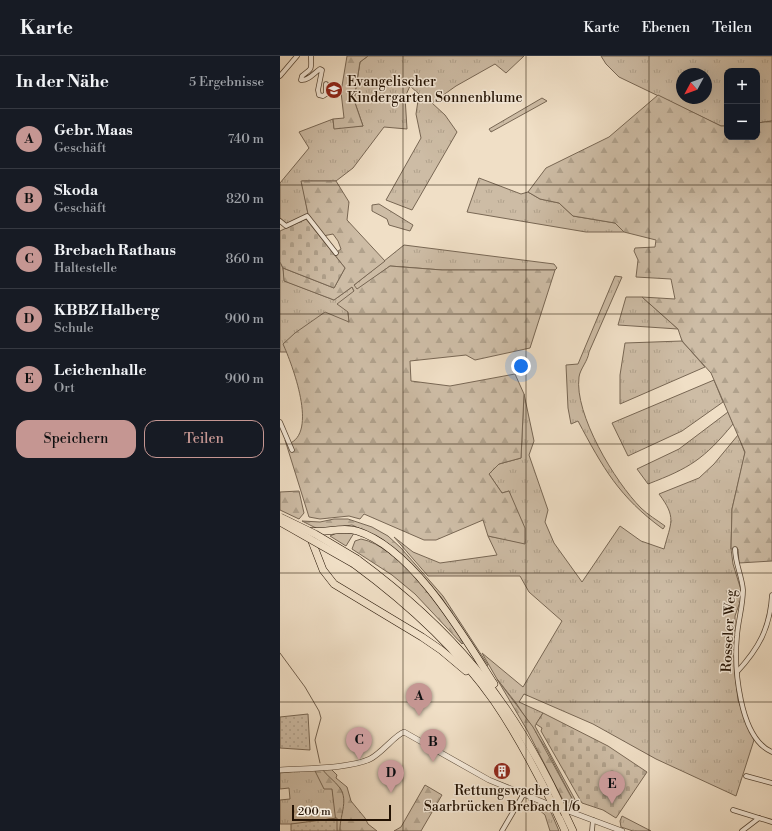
<!DOCTYPE html>
<html lang="de">
<head>
<meta charset="utf-8">
<style>
	:root { --surface:#171b24; --page:#20242c; --text:#f1f3f6; --muted:#9ea1a6; --line:#363941; --accent:#c59692 }
	body { margin:0; font-family:"Libre Bodoni",serif; background:var(--page); color:var(--text) }
	.controls { position:absolute; right:12px; top:12px; display:grid; overflow:hidden; border-radius:8px; box-shadow:0 4px 16px #0002 }
	.controls button { width:36px; height:36px; display:grid; place-items:center; padding:0; border:0; border-bottom:1px solid var(--line); background:var(--surface); color:var(--text); font:20px sans-serif }
	.compass { position:absolute; left:396px; top:12px; width:36px; height:36px; border-radius:50%; background:var(--surface); box-shadow:0 4px 16px #0002; rotate:229deg }
	.scale { position:absolute; left:12px; bottom:10px; width:99px; box-sizing:border-box; padding-left:4px; border:2px solid #231203; border-top:0; font-size:11px; line-height:14px; white-space:nowrap; color:#231203; -webkit-text-stroke:3px #f5eada; paint-order:stroke }
	.you { position:absolute; left:241px; top:310px; width:14px; height:14px; margin:-10px; border:3px solid #fff; border-radius:50%; background:#1a73e8; box-shadow:0 0 0 6px #1a73e833 }
	.badge { display:grid; place-items:center; width:26px; height:26px; border-radius:50%; background:var(--accent); color:#111; font-size:13px; font-weight:700 }
	.pin { position:absolute; translate:-50% -33px; filter:drop-shadow(0 1px 2px #0008) }
	.pin::after { content:''; position:absolute; top:21px; width:14px; height:12px; background:inherit; clip-path:polygon(0 0,100% 0,50% 100%) }
	.list { margin:0; padding:0; list-style:none }
	h2 { display:flex; justify-content:space-between; align-items:center; height:52px; margin:0; padding:0 16px; font-size:17px }
	h2 small { font-size:13px; font-weight:400; color:var(--muted) }
	.list li { display:grid; grid-template-columns:26px 1fr auto; gap:12px; align-items:center; box-sizing:border-box; height:60px; padding:0 16px; border-top:1px solid var(--line) }
	.list b { display:block; font-size:15px; white-space:nowrap }
	.list p { margin:0; font-size:13px; white-space:nowrap; color:var(--muted) }
	.list em { font-size:13px; font-style:normal; color:var(--muted) }
	.actions { display:flex; gap:8px; padding:12px 16px }
	.actions a { flex:1; padding:9px 0; border:1px solid var(--accent); border-radius:12px; text-align:center; font-size:14px; color:var(--accent) }
	.actions .main { background:var(--accent); color:#111 }
	.map { position:relative; flex:none; width:492px; height:775px; overflow:hidden }
	header { display:flex; align-items:center; gap:24px; box-sizing:border-box; height:56px; padding:0 20px; background:var(--surface); border-bottom:1px solid var(--line) }
	header strong { font-size:19px }
	nav { display:flex; gap:22px; margin-inline-start:auto; font-size:14px }
	main { display:flex }
	aside { flex:1; background:var(--surface) }
	.map>svg:first-child { display:block }
	.grass { fill:url(#grass-tufts); stroke:#786754; fill-rule:evenodd }
	.forest { fill:url(#forest-firs); stroke:#786754 }
	.cemetery { fill:url(#cemetery-stones); stroke:#786754 }
	.garden { fill:url(#garden-dots); stroke:#786754 }
	.lines { fill:none; stroke-linecap:round; stroke-linejoin:round }
	.stream { stroke:#746350; stroke-width:1 }
	.minor-casing { stroke:#564534; stroke-width:5.5 }
	.tertiary-casing { stroke:#564534; stroke-width:6 }
	.motorway-casing { stroke:#231203; stroke-width:8 }
	.minor { stroke:#f5eada; stroke-width:4 }
	.tertiary { stroke:#f5eada; stroke-width:5 }
	.motorway { stroke:#f0dfc6; stroke-width:7 }
	.motorway-bridge-casing { stroke:#231203; stroke-width:8; stroke-linecap:butt }
	.motorway-bridge { stroke:#f0dfc6; stroke-width:7 }
	.grid { fill:none; stroke:#231203; stroke-width:1; stroke-opacity:0.55 }
	.labels { text-anchor:middle; dominant-baseline:central; stroke-width:3; stroke-linejoin:round; paint-order:stroke }
	.poi-label { font-size:14px; fill:#231203; stroke:#f5eada; text-anchor:start }
	.street-label { font-size:14px; fill:#231203; stroke:#f5eada }
</style>
</head>
<body>
<header>
<strong>Karte</strong>
<nav><a>Karte</a><a>Ebenen</a><a>Teilen</a></nav>
</header>
<main>
<aside>
<h2>In der Nähe<small>5 Ergebnisse</small></h2>
<ul class="list">
<li><span class="badge">A</span><div><b>Gebr. Maas</b><p>Geschäft</p></div><em>740 m</em></li>
<li><span class="badge">B</span><div><b>Skoda</b><p>Geschäft</p></div><em>820 m</em></li>
<li><span class="badge">C</span><div><b>Brebach Rathaus</b><p>Haltestelle</p></div><em>860 m</em></li>
<li><span class="badge">D</span><div><b>KBBZ Halberg</b><p>Schule</p></div><em>900 m</em></li>
<li><span class="badge">E</span><div><b>Leichenhalle</b><p>Ort</p></div><em>900 m</em></li>
</ul>
<div class="actions"><a class="main">Speichern</a><a>Teilen</a></div>
</aside>
<div class="map">
<svg width="492" height="775" viewBox="0 0 492 775">
	<defs>
		<pattern id="grass-tufts" width="24" height="20" patternUnits="userSpaceOnUse"><rect width="24" height="20" fill="#cdbca5"/><path d="M3 7l-1-3M5 7V3M7 7l1-3M15 17l-1-3M17 17v-4M19 17l1-3" fill="none" stroke="#b0a18c"/></pattern>
		<pattern id="forest-firs" width="22" height="20" patternUnits="userSpaceOnUse"><rect width="22" height="20" fill="#cdbca5"/><path d="M5 1l3.5 6h-7zM16 11l3.5 6h-7z" fill="#b0a18c"/></pattern>
		<pattern id="cemetery-stones" width="16" height="16" patternUnits="userSpaceOnUse"><rect width="16" height="16" fill="#cdbca5"/><path d="M2 7V4a2 2 0 0 1 4 0v3zM10 15v-3a2 2 0 0 1 4 0v3z" fill="#b0a18c"/></pattern>
		<pattern id="garden-dots" width="8" height="8" patternUnits="userSpaceOnUse"><rect width="8" height="8" fill="#cdbca5"/><path d="M2 2h.1M6 6h.1" fill="none" stroke="#b0a18c" stroke-width="1.8" stroke-linecap="round"/></pattern>
	</defs>
	<rect width="100%" height="100%" fill="#f0dfc6"/>
	<filter id="stains"><feTurbulence type="fractalNoise" baseFrequency=".005" numOctaves="4"/><feColorMatrix values="0 0 0 0 .2 0 0 0 0 .09 0 0 0 0 .02 0 0 0 .5 -.17"/></filter>
	<radialGradient id="worn" r=".72"><stop offset=".6" stop-color="#630" stop-opacity="0"/><stop offset="1" stop-color="#630" stop-opacity=".3"/></radialGradient>
	<g class="grass">
		<path d="M 88,0 L 244,0 L 226,17 L 215,8 L 176,30 L 152,47 L 165,59 L 177,76 L 132,154 L 106,144 L 141,82 L 136,58 L 139,38 L 130,30 L 125,41 L 127,73 L 104,71 L 73,112 L 56,125 L 22,125 L 28,158 L 7,168 L 0,162 L 0,127 L 29,92 L 19,76 L 53,63 L 54,72 L 83,70 L 74,44 L 80,6 Z"/>
		<path d="M 321,0 L 492,0 L 492,65 L 477,67 L 477,15 L 447,15 L 447,70 L 441,70 L 339,21 L 326,8 ZM 402,18 L 426,18 L 426,42 L 402,42 Z"/>
		<path d="M 262,42 L 267,45 L 211,76 L 209,73 Z"/>
		<path d="M 199,122 L 241,138 L 248,136 L 260,143 L 279,147 L 293,160 L 335,167 L 344,176 L 306,176 L 187,156 Z"/>
		<path d="M 99,148 L 133,169 L 130,175 L 109,169 L 107,163 L 92,155 L 92,149 Z"/>
		<path d="M 124,189 L 274,208 L 277,212 L 275,214 L 162,214 L 110,210 L 77,234 L 73,230 Z"/>
		<path d="M 0,206 L 3,212 L 5,225 L 54,244 L 72,231 L 74,235 L 68,256 L 69,266 L 7,296 L 0,296 Z"/>
		<path d="M 335,220 L 342,221 L 309,296 C 308,305 300,313 299,321 C 294,358 335,426 361,452 C 368,459 377,464 385,470 L 383,473 C 339,441 323,412 298,365 L 291,368 L 288,352 L 286,309 L 298,308 Z"/>
		<path d="M 346,241 L 362,241 L 398,273 L 338,269 Z"/>
		<path d="M 402,285 L 425,311 L 340,348 L 340,319 L 345,287 Z"/>
		<path d="M 434,324 L 443,346 L 402,375 L 348,400 L 332,367 Z"/>
		<path d="M 244,338 L 254,385 L 249,399 L 268,454 L 265,466 L 274,487 L 302,526 L 340,470 L 361,485 L 384,493 C 391,466 397,462 379,438 L 419,422 L 434,408 L 458,379 L 465,397 L 452,453 L 451,493 L 453,508 L 461,534 L 461,543 L 455,560 L 455,618 L 458,644 L 474,684 L 456,740 L 376,703 L 313,668 L 244,638 L 239,646 L 263,657 L 255,670 L 298,749 L 297,753 L 294,754 L 286,750 L 295,748 L 267,694 L 236,647 L 217,623 L 202,597 L 243,631 L 282,565 L 249,536 L 240,520 L 148,520 L 114,481 L 133,496 L 160,507 L 217,499 L 208,480 L 244,487 L 229,435 L 222,437 L 209,418 L 219,408 L 241,402 Z"/>
		<path d="M 448,356 L 453,368 C 424,403 410,412 368,428 L 357,413 L 399,393 Z"/>
		<path d="M 34,713 L 52,732 L 57,762 L 16,768 L 0,768 L 0,744 L 10,743 L 9,732 L 0,733 L 0,717 Z"/>
		<path d="M 248,744 L 259,749 L 261,754 L 270,754 L 279,775 L 270,775 L 265,759 Z"/>
		<path d="M 342,760 L 371,775 L 353,775 L 341,771 L 340,765 Z"/>
	</g>
	<g class="forest">
		<path d="M 67,0 L 88,0 L 80,6 L 74,44 L 83,70 L 54,73 L 53,63 L 64,62 L 61,36 Z"/>
		<path d="M 378,39 L 441,70 L 447,70 L 447,81 L 477,81 L 477,67 L 492,65 L 492,505 L 459,507 L 458,493 L 451,493 L 452,453 L 465,396 L 431,317 L 402,285 L 398,273 L 362,241 L 395,243 L 391,223 L 356,221 L 358,204 L 354,195 L 355,192 L 375,191 L 376,184 L 344,176 L 335,167 L 293,160 L 279,147 L 260,143 L 248,136 L 266,112 L 329,81 Z"/>
		<path d="M 21,125 L 56,125 L 69,146 L 67,164 L 105,205 L 74,229 L 77,233 L 110,210 L 162,214 L 275,214 L 250,292 L 195,304 L 186,299 L 130,305 L 131,325 L 170,330 L 235,318 L 244,338 L 241,402 L 219,408 L 209,418 L 222,437 L 229,435 L 245,472 L 245,488 L 208,480 L 203,464 L 156,484 L 144,484 L 84,458 L 80,463 L 69,460 L 40,463 L 29,461 L 5,384 L 8,388 C 39,378 12,308 3,288 L 15,277 L 45,256 L 69,266 L 68,256 L 57,248 L 74,235 L 72,231 L 54,244 L 4,225 L 3,212 L 54,232 L 65,212 L 54,198 L 61,193 L 58,185 L 53,178 L 43,180 L 28,158 Z"/>
		<path d="M 19,435 L 24,457 L 19,463 L 0,454 L 0,436 Z"/>
		<path d="M 54,463 L 68,463 L 92,471 L 108,480 L 121,492 L 163,540 L 208,609 L 206,610 L 161,541 L 117,495 L 102,483 L 72,469 L 40,474 L 22,465 L 40,466 Z"/>
		<path d="M 59,476 L 74,477 L 66,490 L 50,480 Z"/>
		<path d="M 81,483 C 119,490 163,555 184,586 L 182,588 L 135,538 L 112,519 L 72,493 L 75,485 Z"/>
		<path d="M 217,623 L 253,671 L 295,748 L 286,750 L 247,674 Z"/>
		<path d="M 50,712 L 57,719 L 56,722 L 67,731 L 71,745 L 85,762 L 88,768 L 97,775 L 57,775 L 52,733 L 44,733 L 34,713 Z"/>
		<path d="M 145,729 L 162,739 L 141,775 L 114,775 L 121,771 Z"/>
	</g>
	<g class="cemetery">
		<path d="M 26,163 L 65,212 L 54,232 L 3,212 L 0,206 L 0,175 Z"/>
		<path d="M 263,657 L 328,690 L 367,716 L 336,762 L 323,754 L 302,747 L 261,675 L 262,672 L 256,668 Z"/>
	</g>
	<g class="garden">
		<path d="M 28,658 L 30,694 L 0,692 L 0,661 Z"/>
		<path d="M 57,762 L 57,775 L 11,775 L 11,768 Z"/>
	</g>
	<g class="lines">
		<g class="stream">
			<path d="M 0,597 L 25,631 L 39,655 L 41,662 L 35,684 L 40,707"/>
			<path d="M 42,713 C 47,720 55,725 60,732 C 69,745 59,761 60,775"/>
		</g>
		<g class="minor-casing">
			<g id="minor">
				<path d="M 31,0 C 31,15 33,11 22,20 L 21,24 C 28,25 34,17 40,13 L 42,14 L 38,34 L 39,39 L 43,40 L 46,38 L 46,28"/>
				<path d="M 0,20 L 17,0"/>
				<path d="M 0,165 L 6,170 L 27,160 L 56,197"/>
				<path d="M 0,366 L 12,394"/>
				<path d="M 455,493 C 455,507 462,520 463,534 C 463,550 458,565 457,580 C 454,611 459,682 492,696"/>
				<path d="M 457,616 C 479,592 490,572 492,539"/>
				<path d="M 466,720 L 492,727"/>
				<path d="M 453,754 L 492,766"/>
				<path d="M 222,775 L 243,739"/>
				<path d="M 312,775 L 313,764"/>
				<path d="M 462,775 L 479,762"/>
			</g>
		</g>
		<g class="tertiary-casing">
			<g id="tertiary">
				<path d="M 0,714 C 25,712 68,713 90,703 C 102,697 115,679 124,676 L 209,724 L 275,751"/>
				<path d="M 283,753 L 342,775"/>
			</g>
		</g>
		<g class="motorway-casing">
			<g id="motorway">
				<path d="M 29,475 C 45,478 61,470 77,475 C 133,492 184,581 214,628"/>
				<path d="M 31,483 L 43,514 L 54,528 L 142,581 L 161,594 L 186,615"/>
				<path d="M 77,503 C 172,573 231,643 281,750"/>
				<path d="M 74,508 C 127,547 176,591 214,645 C 236,677 254,711 271,745"/>
				<path d="M 275,753 L 285,775"/>
				<path d="M 285,758 L 293,775"/>
			</g>
		</g>
		<use href="#minor" class="minor"/>
		<use href="#tertiary" class="tertiary"/>
		<use href="#motorway" class="motorway"/>
		<g class="motorway-bridge-casing">
			<g id="motorway-bridge">
				<path d="M 0,461 L 35,478 L 77,503"/>
				<path d="M 0,466 L 74,508"/>
				<path d="M 271,745 L 275,753"/>
				<path d="M 281,750 L 285,758"/>
			</g>
		</g>
		<use href="#motorway-bridge" class="motorway-bridge"/>
	</g>
	<path class="grid" d="M 123,0 L 123,775M 246,0 L 246,775M 369,0 L 369,775M 0,129 L 492,129M 0,258 L 492,258M 0,388 L 492,388M 0,517 L 492,517M 0,646 L 492,646"/>
	<defs>
		<g id="school-disc" transform="scale(0.9)"><circle r="9.5" fill="#8f2418" stroke="#f5eada"/><path d="M0-5L7-2L0 1L-7-2ZM-4 1L0 2.5L4 1V4Q0 6-4 4Z" fill="#fff"/></g>
		<g id="building-disc" transform="scale(0.9)"><circle r="9.5" fill="#8f2418" stroke="#f5eada"/><path d="M-4-6H4V6H1V3H-1V6H-4ZM-2.5-4.3h1.7v1.8h-1.7ZM.8-4.3h1.7v1.8H.8ZM-2.5-1h1.7V.8h-1.7ZM.8-1h1.7V.8H.8Z" fill="#fff"/></g>
	</defs>
	<g fill-rule="evenodd">
		<use href="#school-disc" x="54" y="34"/>
		<use href="#building-disc" x="222" y="715"/>
	</g>
	<g class="labels">
		<g class="poi-label">
			<text x="67" y="26">Evangelischer<tspan x="67" dy="16">Kindergarten Sonnenblume</tspan></text>
			<text x="222" y="735" text-anchor="middle">Rettungswache<tspan x="222" dy="16">Saarbrücken Brebach 1/6</tspan></text>
		</g>
		<g class="street-label">
			<text transform="translate(449 575) rotate(-87)">Rosseler Weg</text>
		</g>
	</g>
	<rect width="100%" height="100%" filter="url(#stains)"/>
	<rect width="100%" height="100%" fill="url(#worn)"/>
</svg>
<div class="controls">
<button>+</button>
<button>−</button>
</div>
<svg class="compass" viewBox="-18 -18 36 36"><path d="M0-13l5 13h-10z" fill="#e53935"/><path d="M0 13l5-13h-10z" fill="#9ea1a6"/></svg>
<div class="scale">200 m</div>
<div class="you"></div>
<div class="pin badge" style="left:139px;top:660px">A</div>
<div class="pin badge" style="left:153px;top:706px">B</div>
<div class="pin badge" style="left:79px;top:704px">C</div>
<div class="pin badge" style="left:111px;top:737px">D</div>
<div class="pin badge" style="left:332px;top:748px">E</div>
</div>
</main>
</body>
</html>
